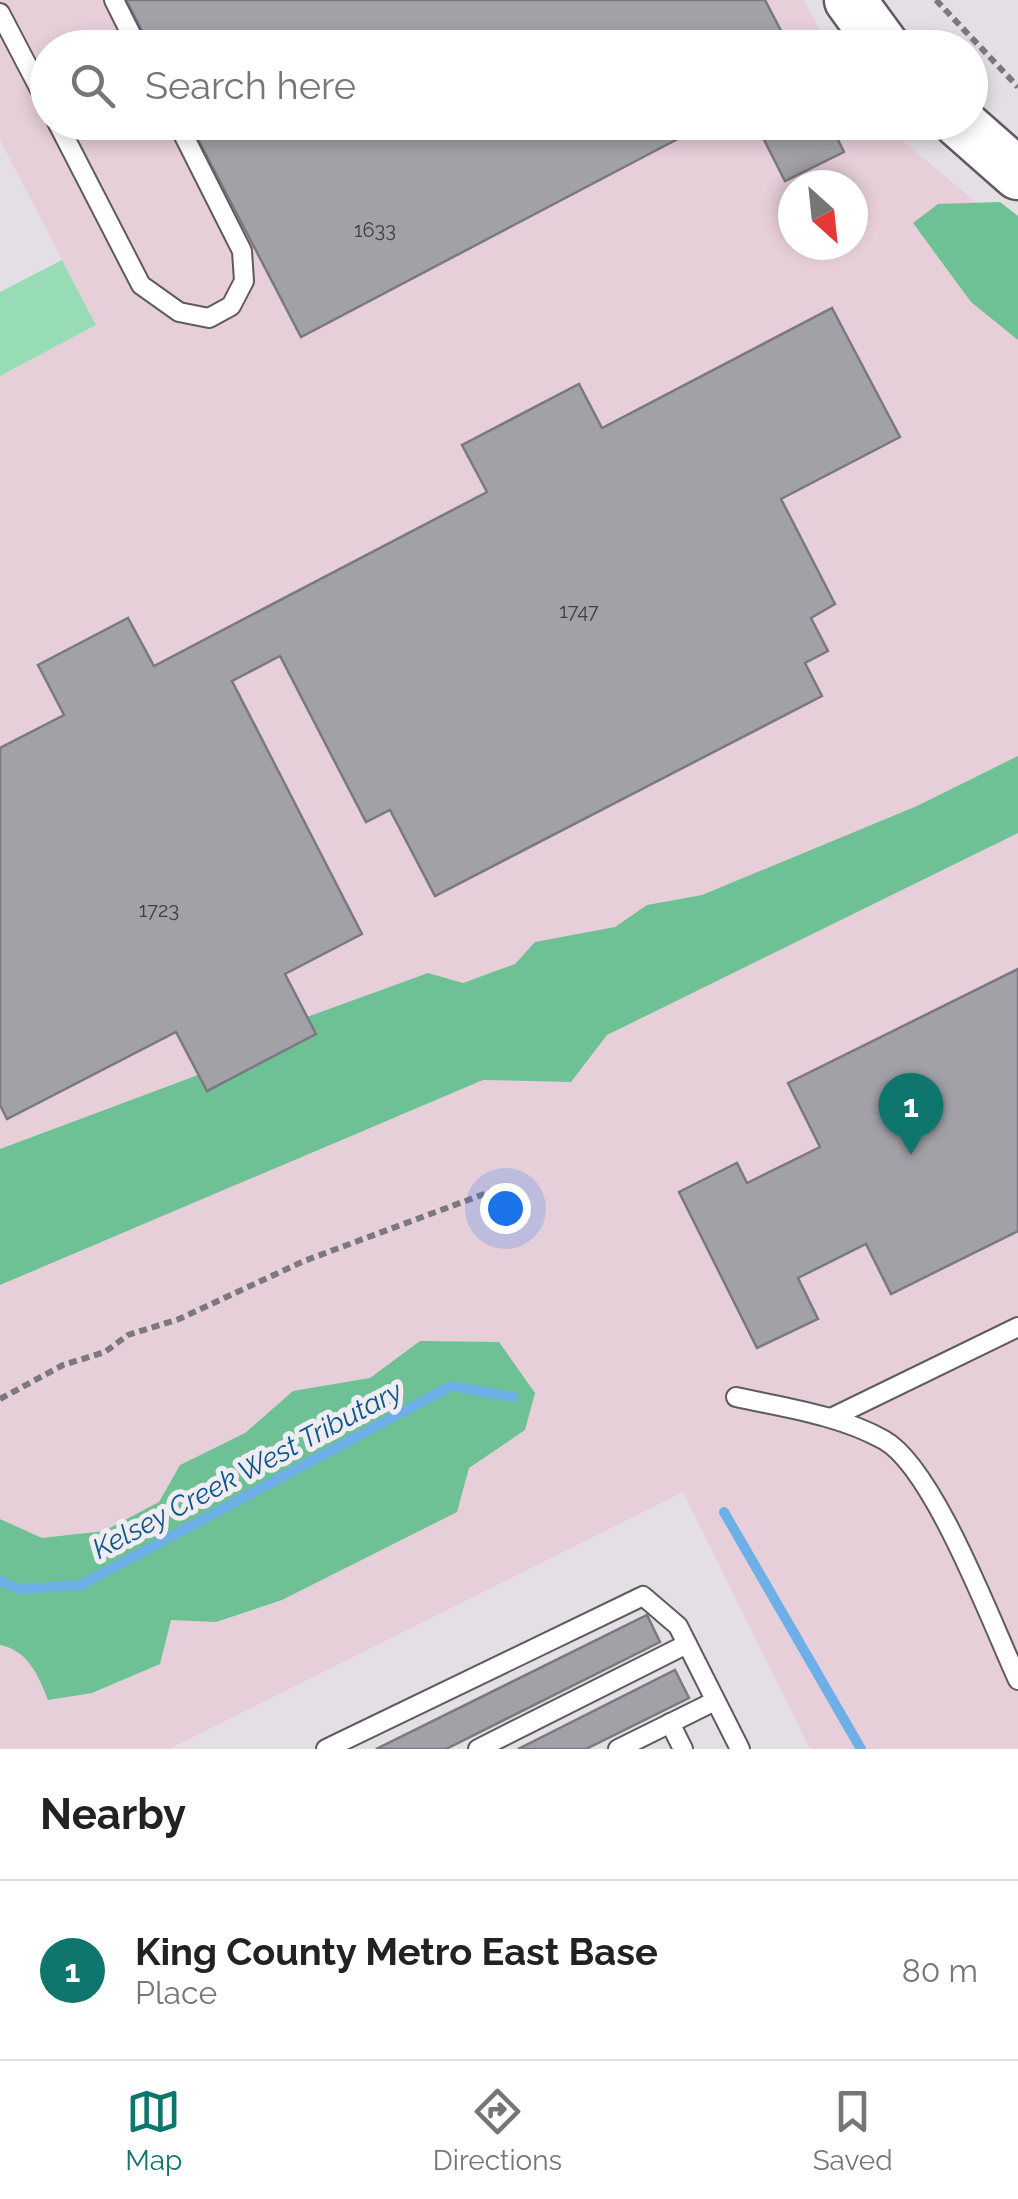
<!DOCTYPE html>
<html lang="en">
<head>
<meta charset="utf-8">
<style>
	:root { --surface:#fff; --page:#f6f6f6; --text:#222; --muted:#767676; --line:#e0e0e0; --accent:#0f766e }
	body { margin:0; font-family:Raleway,sans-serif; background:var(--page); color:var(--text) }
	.compass { position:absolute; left:778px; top:170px; width:90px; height:90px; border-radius:50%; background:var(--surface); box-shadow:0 5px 15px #0003; rotate:153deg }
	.you { position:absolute; left:505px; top:1208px; width:35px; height:35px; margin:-25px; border:8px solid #fff; border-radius:50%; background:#1a73e8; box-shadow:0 0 0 15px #1a73e833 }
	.badge { display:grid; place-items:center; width:65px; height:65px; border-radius:50%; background:var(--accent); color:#fff; font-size:32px; font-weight:700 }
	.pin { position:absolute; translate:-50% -82px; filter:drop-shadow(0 2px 5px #0008) }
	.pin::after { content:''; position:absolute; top:52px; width:35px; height:30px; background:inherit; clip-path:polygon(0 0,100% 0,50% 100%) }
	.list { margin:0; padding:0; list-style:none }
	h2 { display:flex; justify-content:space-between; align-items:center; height:130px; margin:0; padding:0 40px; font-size:42px }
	h2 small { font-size:32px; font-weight:400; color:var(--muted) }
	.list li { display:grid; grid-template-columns:65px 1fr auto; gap:30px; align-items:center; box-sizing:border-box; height:180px; padding:0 40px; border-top:2px solid var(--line) }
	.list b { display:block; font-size:38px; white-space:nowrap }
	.list p { margin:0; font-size:32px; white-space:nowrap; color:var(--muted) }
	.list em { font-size:32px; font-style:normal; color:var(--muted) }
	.icon { flex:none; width:55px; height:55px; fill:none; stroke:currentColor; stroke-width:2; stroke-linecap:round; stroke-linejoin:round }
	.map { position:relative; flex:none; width:1018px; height:1749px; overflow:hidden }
	.search { position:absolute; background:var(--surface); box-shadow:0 5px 15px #0003; left:30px; right:30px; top:30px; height:110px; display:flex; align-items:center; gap:25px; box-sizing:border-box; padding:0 35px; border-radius:55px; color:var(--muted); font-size:38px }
	.sheet { height:310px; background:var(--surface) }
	nav { display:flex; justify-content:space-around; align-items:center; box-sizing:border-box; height:140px; border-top:2px solid var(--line); background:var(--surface); font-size:28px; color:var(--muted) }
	nav a { display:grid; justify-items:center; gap:5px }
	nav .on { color:var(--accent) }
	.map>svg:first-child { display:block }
	.industrial { fill:#e7cfda; fill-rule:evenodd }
	.green { fill:#98dcb5 }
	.forest { fill:#6dc194 }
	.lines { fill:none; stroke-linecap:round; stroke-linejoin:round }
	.stream { stroke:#6dafe6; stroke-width:10 }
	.building { fill:#a2a1a8; stroke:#7a7880; stroke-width:2.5 }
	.lane-casing { stroke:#605b60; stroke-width:22 }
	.secondary-casing { stroke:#605b60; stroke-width:55 }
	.path { stroke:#7c787d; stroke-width:6; stroke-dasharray:8 5; stroke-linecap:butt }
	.lane { stroke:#fff; stroke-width:18 }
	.secondary { stroke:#fff; stroke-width:50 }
	.labels { text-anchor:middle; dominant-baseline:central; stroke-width:10; stroke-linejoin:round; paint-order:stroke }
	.number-label { font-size:20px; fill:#403e41 }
	.water-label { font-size:28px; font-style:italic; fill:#09588b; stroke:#f1ebf2 }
</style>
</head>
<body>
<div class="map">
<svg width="1018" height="1749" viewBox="0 0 1018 1749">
	<rect width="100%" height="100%" fill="#e4dee5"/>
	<path class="industrial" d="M 0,0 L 804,0 L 829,47 L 48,48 L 48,122 L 881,123 L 1018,237 L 1018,1749 L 810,1749 L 683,1492 L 169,1749 L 0,1749 L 0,376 L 96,325 L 0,140 ZM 793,185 L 853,185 L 853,245 L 793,245 Z"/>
	<path class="green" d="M 62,260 L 96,325 L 0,376 L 0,292 Z"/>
	<g class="forest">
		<path d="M 1000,202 L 1018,216 L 1018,340 L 971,302 L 913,223 L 938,204 Z"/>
		<path d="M 1018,756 L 1018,833 L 607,1035 L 571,1082 L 483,1080 L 0,1285 L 0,1149 L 198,1075 L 207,1091 L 316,1035 L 307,1017 L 428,973 L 463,983 L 515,964 L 535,942 L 615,927 L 647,905 L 702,895 L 917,806 Z"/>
		<path d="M 420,1341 L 499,1342 L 535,1393 L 525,1430 L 469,1468 L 457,1512 L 282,1600 L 216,1622 L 171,1620 L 160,1664 L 92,1693 L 48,1700 C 39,1677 28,1650 0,1645 L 0,1519 L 42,1538 L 104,1531 L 159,1502 L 180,1465 L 245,1433 L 293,1391 L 370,1378 Z"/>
	</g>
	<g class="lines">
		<g class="stream">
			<path d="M 724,1512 L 861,1749"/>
			<path d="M 0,1581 L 19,1589 L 81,1585 L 451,1386 L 513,1397"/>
		</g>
	</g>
	<g class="building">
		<path d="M 126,0 L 765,0 L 790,48 L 151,48 Z"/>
		<path d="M 189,122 L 710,122 L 301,337 Z"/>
		<path d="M 755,122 L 829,122 L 844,152 L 785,181 Z"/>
		<path d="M 832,308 L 900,437 L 781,499 L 835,604 L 811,618 L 828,651 L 805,663 L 822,696 L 435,896 L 390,810 L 366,822 L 280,656 L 232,681 L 362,934 L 285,974 L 316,1034 L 207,1091 L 176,1032 L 7,1119 L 0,1105 L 0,748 L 64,715 L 38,665 L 128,618 L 154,666 L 487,492 L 462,445 L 579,384 L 602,428 Z"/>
		<path d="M 1018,969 L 1018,1231 L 891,1294 L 866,1244 L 798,1278 L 818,1319 L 757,1348 L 679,1192 L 737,1163 L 747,1183 L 820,1147 L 788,1083 Z"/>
		<path d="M 647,1615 L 660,1642 L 446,1749 L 376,1749 Z"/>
		<path d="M 675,1670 L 689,1698 L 586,1749 L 518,1749 Z"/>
	</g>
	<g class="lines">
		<g class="lane-casing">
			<g id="lane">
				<path d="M 114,0 L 138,48"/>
				<path d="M 0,13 L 48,105"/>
				<path d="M 57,122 L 141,285 L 179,312 L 209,318 L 231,306 L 244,281 L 242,251 L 177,122"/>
				<path d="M 736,1397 C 786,1408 839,1415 884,1440 C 934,1468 992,1624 1018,1680"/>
				<path d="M 831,1418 L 1018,1327"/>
				<path d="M 670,1723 L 683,1749"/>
				<path d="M 326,1749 L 643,1596 L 678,1626 L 740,1749"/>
				<path d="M 478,1749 L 687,1644"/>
				<path d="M 618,1749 L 715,1701"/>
			</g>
		</g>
		<g class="secondary-casing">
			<g id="secondary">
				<path d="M 850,0 L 885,48"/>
				<path d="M 959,122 L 1018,174"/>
			</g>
		</g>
		<g class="path">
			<path d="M 936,0 L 1018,87"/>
			<path d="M 0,1399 L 63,1365 L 105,1352 L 128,1335 L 179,1319 L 304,1261 L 503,1187"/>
		</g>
		<use href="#lane" class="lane"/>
		<use href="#secondary" class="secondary"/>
	</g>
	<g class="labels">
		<g class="number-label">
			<text x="375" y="230">1633</text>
			<text x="579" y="611">1747</text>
			<text x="159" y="910">1723</text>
		</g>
		<g class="water-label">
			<text transform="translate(247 1470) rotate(-28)">Kelsey Creek West Tributary</text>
		</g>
	</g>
</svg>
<svg class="compass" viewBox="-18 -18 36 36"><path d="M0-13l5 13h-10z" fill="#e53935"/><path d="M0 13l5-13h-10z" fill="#767676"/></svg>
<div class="you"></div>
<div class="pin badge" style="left:911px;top:1155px">1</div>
<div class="search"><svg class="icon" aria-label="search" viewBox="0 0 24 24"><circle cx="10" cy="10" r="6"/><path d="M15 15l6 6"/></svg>Search here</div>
</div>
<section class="sheet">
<h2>Nearby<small></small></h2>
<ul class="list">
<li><span class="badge">1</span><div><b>King County Metro East Base</b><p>Place</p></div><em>80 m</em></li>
</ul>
</section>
<nav>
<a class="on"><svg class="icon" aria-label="map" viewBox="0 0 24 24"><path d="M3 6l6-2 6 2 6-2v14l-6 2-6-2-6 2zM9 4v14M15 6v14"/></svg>Map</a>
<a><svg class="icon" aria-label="directions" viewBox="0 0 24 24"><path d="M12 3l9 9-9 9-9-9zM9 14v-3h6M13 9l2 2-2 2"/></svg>Directions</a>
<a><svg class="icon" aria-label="saved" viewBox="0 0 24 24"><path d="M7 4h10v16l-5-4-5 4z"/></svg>Saved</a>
</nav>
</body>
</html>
